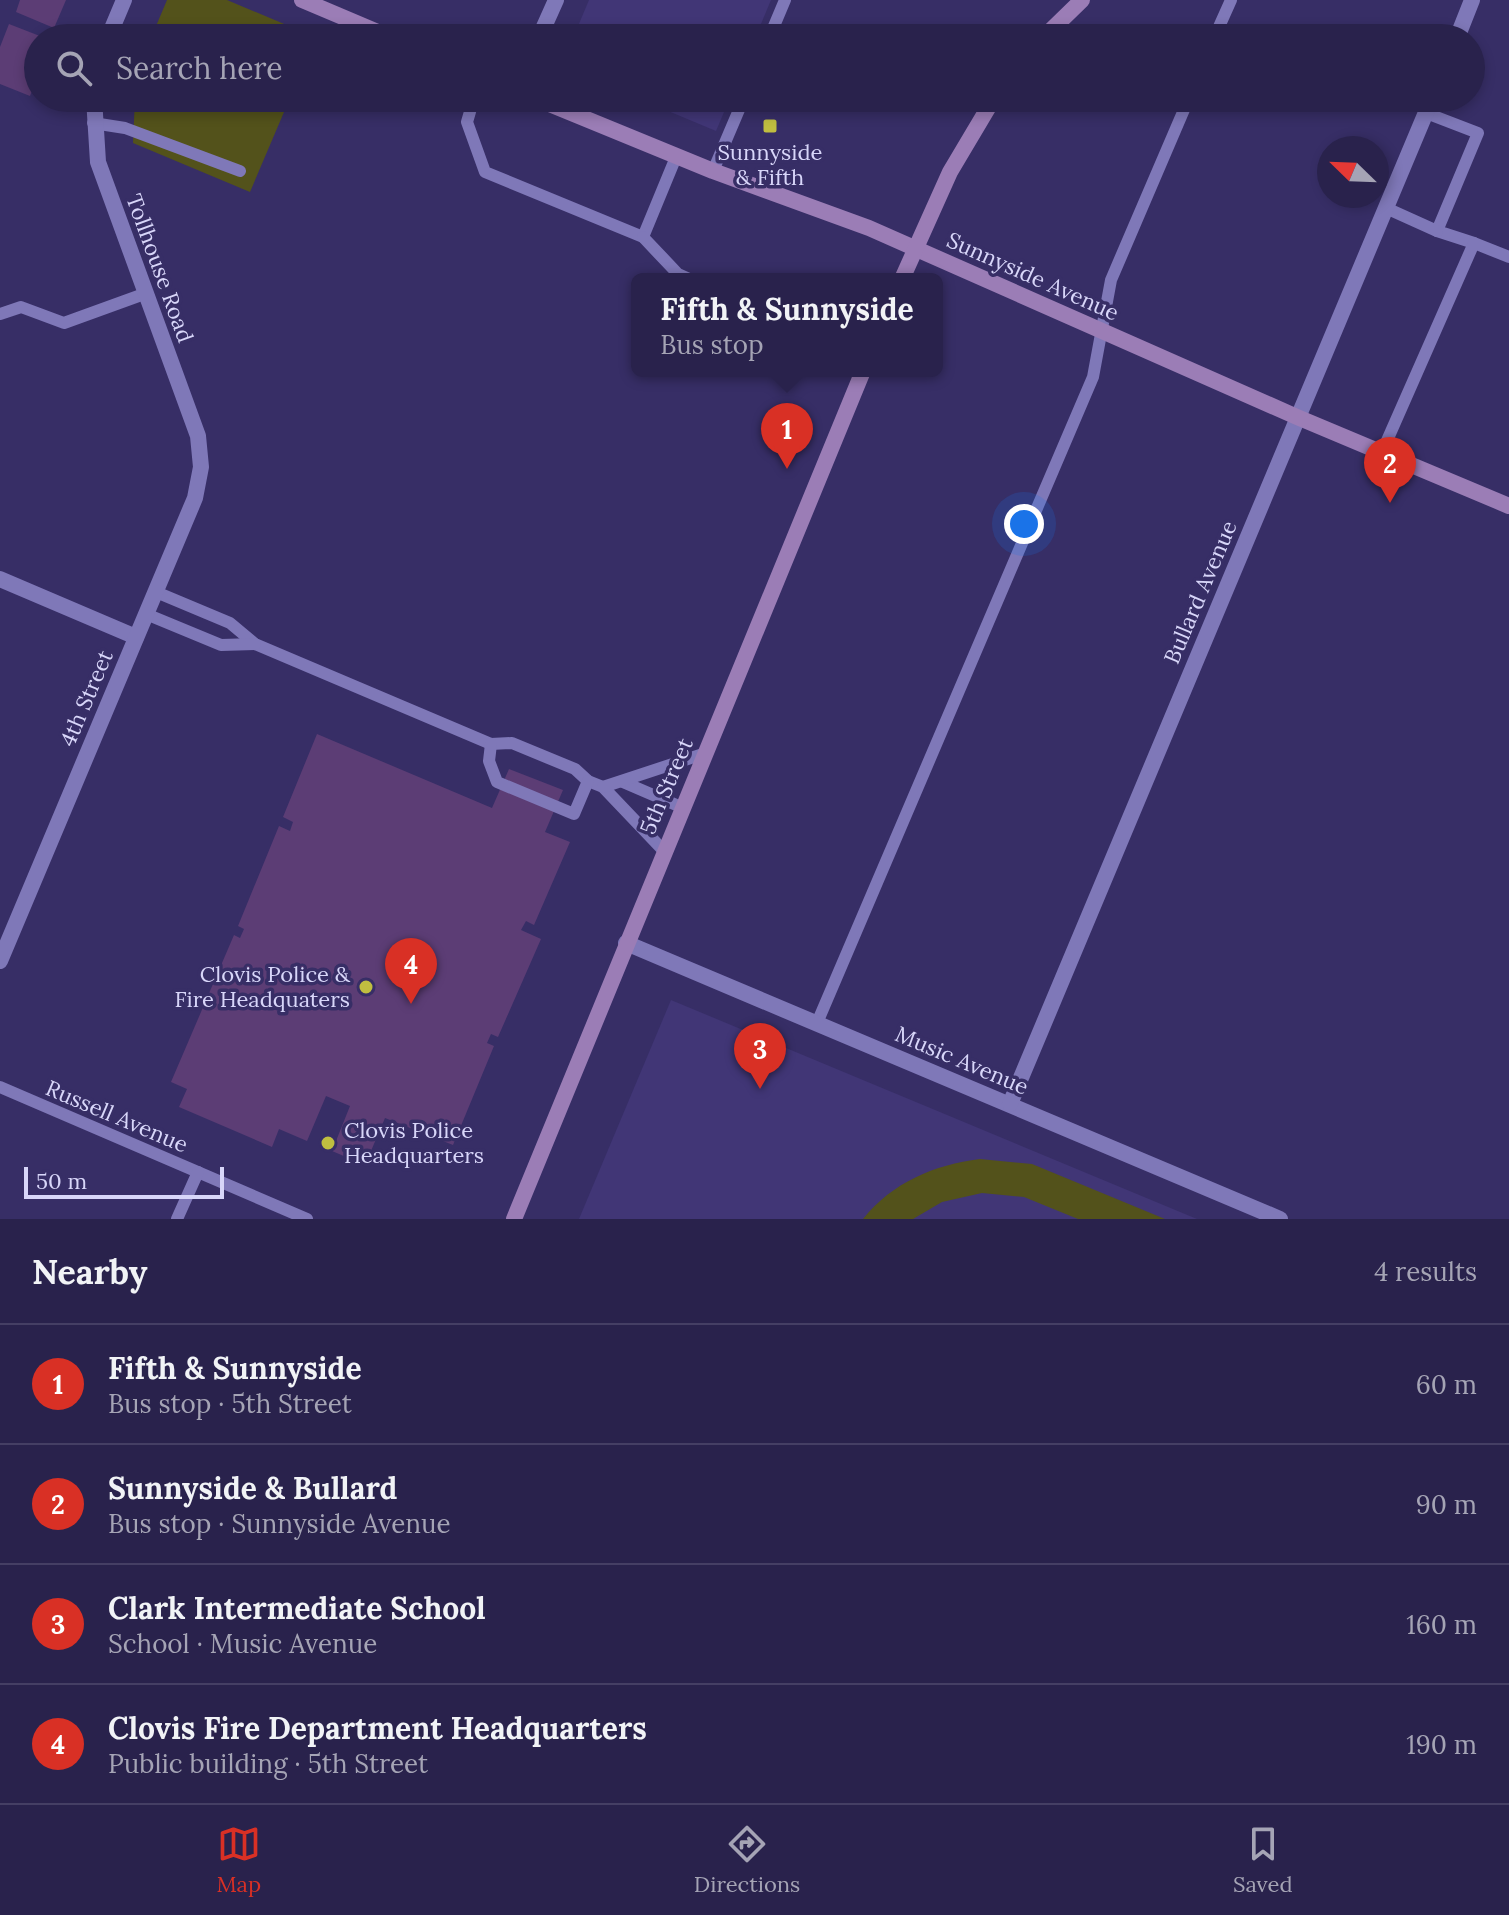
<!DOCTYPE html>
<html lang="en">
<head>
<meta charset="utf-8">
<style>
	:root { --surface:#29224c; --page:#312a53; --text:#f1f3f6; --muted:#a5a4b5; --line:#453f64; --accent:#d93025 }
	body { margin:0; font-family:Lora,serif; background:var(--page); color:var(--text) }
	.compass { position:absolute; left:1317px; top:136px; width:72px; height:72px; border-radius:50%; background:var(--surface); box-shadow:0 4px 12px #0003; rotate:293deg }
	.scale { position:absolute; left:24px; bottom:20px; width:200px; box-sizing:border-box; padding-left:8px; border:4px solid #d8d6f9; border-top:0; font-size:22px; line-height:28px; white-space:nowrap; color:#d8d6f9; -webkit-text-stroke:6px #372e66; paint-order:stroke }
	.you { position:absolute; left:1024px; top:524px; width:28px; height:28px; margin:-20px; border:6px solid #fff; border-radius:50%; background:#1a73e8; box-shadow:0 0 0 12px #1a73e833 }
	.badge { display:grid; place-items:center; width:52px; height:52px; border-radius:50%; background:var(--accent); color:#fff; font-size:26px; font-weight:700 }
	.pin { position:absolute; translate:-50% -66px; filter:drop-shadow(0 2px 4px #0008) }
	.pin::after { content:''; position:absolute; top:42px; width:28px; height:24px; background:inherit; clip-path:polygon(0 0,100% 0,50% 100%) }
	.popup { position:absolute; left:631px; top:273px; width:312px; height:104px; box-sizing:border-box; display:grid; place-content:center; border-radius:12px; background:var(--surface); filter:drop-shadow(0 2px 6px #0005); font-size:26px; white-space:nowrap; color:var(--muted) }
	.popup b { font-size:30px; color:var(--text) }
	.popup::after { content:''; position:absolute; left:50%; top:100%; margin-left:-16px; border:16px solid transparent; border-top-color:var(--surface) }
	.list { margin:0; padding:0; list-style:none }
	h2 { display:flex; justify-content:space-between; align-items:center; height:104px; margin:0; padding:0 32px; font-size:34px }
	h2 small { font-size:26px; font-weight:400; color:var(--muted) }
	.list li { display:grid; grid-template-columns:52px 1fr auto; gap:24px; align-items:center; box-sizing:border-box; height:120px; padding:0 32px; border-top:2px solid var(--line) }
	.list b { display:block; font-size:30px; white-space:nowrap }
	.list p { margin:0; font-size:26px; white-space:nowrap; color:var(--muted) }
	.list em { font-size:26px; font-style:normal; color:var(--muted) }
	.icon { flex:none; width:44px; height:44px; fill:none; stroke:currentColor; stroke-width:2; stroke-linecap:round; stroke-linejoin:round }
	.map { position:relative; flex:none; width:1509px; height:1219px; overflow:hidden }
	.search { position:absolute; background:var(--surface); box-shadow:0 4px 12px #0003; left:24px; right:24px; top:24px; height:88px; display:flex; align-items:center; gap:20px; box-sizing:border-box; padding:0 28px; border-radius:44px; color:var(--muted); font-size:30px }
	.sheet { height:584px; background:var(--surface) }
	nav { display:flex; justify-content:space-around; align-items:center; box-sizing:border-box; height:112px; border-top:2px solid var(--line); background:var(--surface); font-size:22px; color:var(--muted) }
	nav a { display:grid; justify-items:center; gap:4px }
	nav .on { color:var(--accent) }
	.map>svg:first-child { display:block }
	.built { fill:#413676 }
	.green { fill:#53521b }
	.building { fill:#5c3d75 }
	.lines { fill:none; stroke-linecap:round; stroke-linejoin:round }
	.service { stroke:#7f78b8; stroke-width:12 }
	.minor { stroke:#7f78b8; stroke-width:16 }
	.secondary { stroke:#9b7db6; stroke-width:16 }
	.poi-dot { fill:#c0be40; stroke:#372e66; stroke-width:3 }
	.labels { text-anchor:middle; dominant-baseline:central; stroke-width:7; stroke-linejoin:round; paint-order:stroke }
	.poi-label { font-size:22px; fill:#d8d6f9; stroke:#372e66 }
	.street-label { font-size:22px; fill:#d8d6f9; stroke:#372e66 }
</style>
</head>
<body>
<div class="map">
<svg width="1509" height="1219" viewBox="0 0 1509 1219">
	<rect width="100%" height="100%" fill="#372e66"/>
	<g class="built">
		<path d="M 589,0 L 771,0 L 755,38 L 573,38 Z"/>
		<path d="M 637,98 L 730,98 L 716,131 Z"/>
		<path d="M 671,1000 L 1197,1219 L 579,1219 Z"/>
	</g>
	<g class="green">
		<path d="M 167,0 L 227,0 L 315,37 L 151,38 Z"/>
		<path d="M 135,98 L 290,98 L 250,192 L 133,143 Z"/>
		<path d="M 980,1159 L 1032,1164 L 1165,1219 L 1078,1219 L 1024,1197 L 982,1193 L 942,1202 L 913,1219 L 863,1219 C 893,1182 934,1165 980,1159 Z"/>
	</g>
	<g class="building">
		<path d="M 20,0 L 66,0 L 54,28 L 16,12 Z"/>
		<path d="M 9,24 L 45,38 L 38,38 L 38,75 L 30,96 L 0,84 L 0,47 Z"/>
		<path d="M 317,734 L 492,808 L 509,769 L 563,790 L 545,832 L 570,842 L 534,925 L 526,921 L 521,930 L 541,939 L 498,1037 L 491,1034 L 487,1043 L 494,1046 L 453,1145 L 385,1118 L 365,1165 L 332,1151 L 350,1106 L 326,1096 L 307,1141 L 279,1129 L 272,1147 L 179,1107 L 187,1089 L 171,1082 L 234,935 L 240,938 L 244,929 L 238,926 L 279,826 L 290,831 L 293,822 L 283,817 Z"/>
	</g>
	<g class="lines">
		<g class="service">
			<path d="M 769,38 L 785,0"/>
			<path d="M 1214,38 L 1231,0"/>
			<path d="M 474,98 L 467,122 L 485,172 L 643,237 L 676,157"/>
			<path d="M 1426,113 L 1478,133 L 1437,231 L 1474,243"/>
			<path d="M 93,123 L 125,128 L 240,171"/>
			<path d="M 713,171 L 744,98"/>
			<path d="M 1386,208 L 1437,231"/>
			<path d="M 643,237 L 678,274 L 689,279"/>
			<path d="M 0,314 L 21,307 L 64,323 L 144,294"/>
			<path d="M 1382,452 L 1474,243 L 1509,257"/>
			<path d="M 156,592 L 230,623 L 255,644 L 491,744 L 512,743 L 575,769 L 588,781 L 603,787 L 663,850"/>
			<path d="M 146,614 L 221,645 L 255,644"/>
			<path d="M 491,744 L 489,761 L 497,782 L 574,814 L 588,781"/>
			<path d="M 623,782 L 681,807"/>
			<path d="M 603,787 L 703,754"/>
			<path d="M 817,1023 L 1093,377 L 1111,280 L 1189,98"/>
			<path d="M 0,1087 L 307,1219"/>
			<path d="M 177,1219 L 198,1172"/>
		</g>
		<g class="minor">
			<path d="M 108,38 L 124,0"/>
			<path d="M 539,38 L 556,0"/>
			<path d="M 1457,38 L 1472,0"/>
			<path d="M 0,579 L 136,637"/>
			<path d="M 626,943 L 1280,1219"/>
			<path d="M 0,961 L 195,498 L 201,467 L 198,436 L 98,162 L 94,98"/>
			<path d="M 1010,1104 L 1432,98"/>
		</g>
		<g class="secondary">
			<path d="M 302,0 L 392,38"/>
			<path d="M 1043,38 L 1082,0"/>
			<path d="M 535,98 L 713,171 L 869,228 L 1297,417 L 1509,506"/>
			<path d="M 902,279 L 950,172 L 994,98"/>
			<path d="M 514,1219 L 863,371"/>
		</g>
	</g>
	<g class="poi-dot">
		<rect x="762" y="118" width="16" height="16" rx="4"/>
		<circle cx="366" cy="987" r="8"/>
		<circle cx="328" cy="1143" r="8"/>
	</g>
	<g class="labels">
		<g class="poi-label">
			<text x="770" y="152">Sunnyside<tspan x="770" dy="25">&amp; Fifth</tspan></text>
			<text x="350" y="974" text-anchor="end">Clovis Police &amp;<tspan x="350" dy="25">Fire Headquaters</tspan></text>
			<text x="344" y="1130" text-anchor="start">Clovis Police<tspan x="344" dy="25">Headquarters</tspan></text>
		</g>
		<g class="street-label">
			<text transform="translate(160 268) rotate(70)">Tollhouse Road</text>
			<text transform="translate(1033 276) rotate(24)">Sunnyside Avenue</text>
			<text transform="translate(1200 592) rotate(-67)">Bullard Avenue</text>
			<text transform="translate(86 698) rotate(-67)">4th Street</text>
			<text transform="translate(666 786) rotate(-67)">5th Street</text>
			<text transform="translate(962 1060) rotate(23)">Music Avenue</text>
			<text transform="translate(117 1116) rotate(23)">Russell Avenue</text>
		</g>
	</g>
</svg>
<svg class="compass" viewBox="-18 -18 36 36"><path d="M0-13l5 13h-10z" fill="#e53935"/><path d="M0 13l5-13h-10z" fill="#a5a4b5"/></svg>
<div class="scale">50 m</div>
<div class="you"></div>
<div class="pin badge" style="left:787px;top:469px">1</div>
<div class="popup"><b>Fifth &amp; Sunnyside</b>Bus stop</div>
<div class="pin badge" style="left:1390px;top:503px">2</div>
<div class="pin badge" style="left:760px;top:1089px">3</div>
<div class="pin badge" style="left:411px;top:1004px">4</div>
<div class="search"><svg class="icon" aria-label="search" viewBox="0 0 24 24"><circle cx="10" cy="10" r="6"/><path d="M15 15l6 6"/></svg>Search here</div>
</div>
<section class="sheet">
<h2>Nearby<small>4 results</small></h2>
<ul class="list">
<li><span class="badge">1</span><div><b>Fifth &amp; Sunnyside</b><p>Bus stop · 5th Street</p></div><em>60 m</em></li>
<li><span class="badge">2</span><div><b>Sunnyside &amp; Bullard</b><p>Bus stop · Sunnyside Avenue</p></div><em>90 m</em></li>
<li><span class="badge">3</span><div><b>Clark Intermediate School</b><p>School · Music Avenue</p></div><em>160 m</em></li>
<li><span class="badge">4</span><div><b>Clovis Fire Department Headquarters</b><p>Public building · 5th Street</p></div><em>190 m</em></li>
</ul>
</section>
<nav>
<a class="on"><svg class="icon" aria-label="map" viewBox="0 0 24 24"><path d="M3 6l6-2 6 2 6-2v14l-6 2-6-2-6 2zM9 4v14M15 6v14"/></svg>Map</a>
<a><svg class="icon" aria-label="directions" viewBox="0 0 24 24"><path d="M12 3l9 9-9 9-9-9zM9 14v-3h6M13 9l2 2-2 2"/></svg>Directions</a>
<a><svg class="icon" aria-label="saved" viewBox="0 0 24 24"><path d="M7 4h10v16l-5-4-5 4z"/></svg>Saved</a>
</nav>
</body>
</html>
